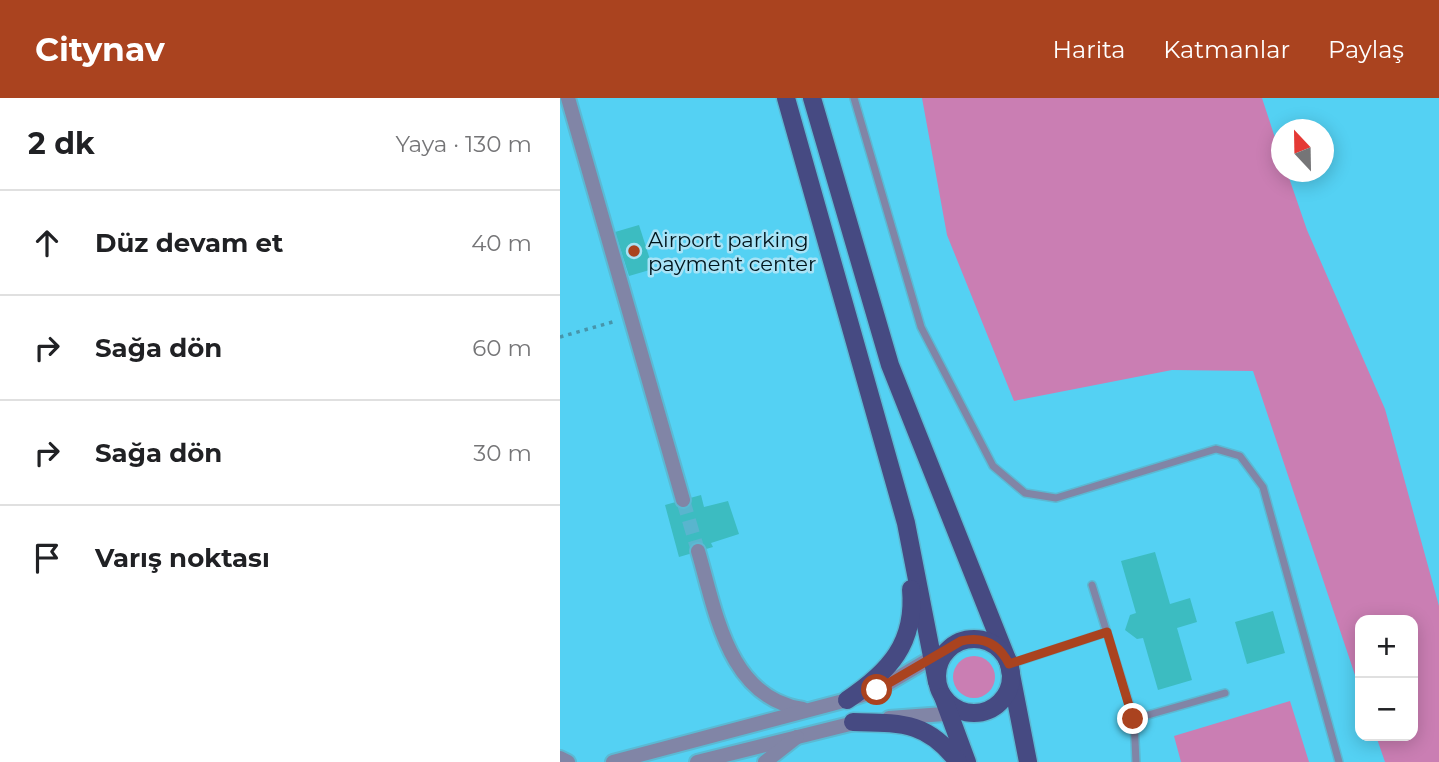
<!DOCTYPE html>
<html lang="tr">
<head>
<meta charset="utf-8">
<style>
	:root { --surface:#fff; --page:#f6f6f6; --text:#202124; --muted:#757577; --line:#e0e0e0; --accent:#aa431f }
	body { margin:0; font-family:Montserrat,sans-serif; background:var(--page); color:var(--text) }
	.controls { position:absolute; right:21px; bottom:21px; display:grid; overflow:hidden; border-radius:14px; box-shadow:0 4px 18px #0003 }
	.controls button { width:63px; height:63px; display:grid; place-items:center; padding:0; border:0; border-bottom:2px solid var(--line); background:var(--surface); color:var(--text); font:35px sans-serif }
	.compass { position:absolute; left:711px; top:21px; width:63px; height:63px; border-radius:50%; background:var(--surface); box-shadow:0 4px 18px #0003; rotate:338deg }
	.stop { position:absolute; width:21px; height:21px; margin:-16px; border:5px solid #aa431f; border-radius:50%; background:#fff }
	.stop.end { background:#aa431f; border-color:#fff; box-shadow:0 2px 7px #0008 }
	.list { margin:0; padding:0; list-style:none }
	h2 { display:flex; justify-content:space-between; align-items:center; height:91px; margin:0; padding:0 28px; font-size:30px }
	h2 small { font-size:23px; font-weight:400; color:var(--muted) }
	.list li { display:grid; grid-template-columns:46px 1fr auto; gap:21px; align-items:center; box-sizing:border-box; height:105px; padding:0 28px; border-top:2px solid var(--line) }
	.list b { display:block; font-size:26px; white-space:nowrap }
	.list em { font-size:23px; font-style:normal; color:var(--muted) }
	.icon { flex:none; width:38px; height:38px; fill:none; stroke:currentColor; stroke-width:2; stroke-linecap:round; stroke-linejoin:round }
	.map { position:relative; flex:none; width:879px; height:664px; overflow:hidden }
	header { display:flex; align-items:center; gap:42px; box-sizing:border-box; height:98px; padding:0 35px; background:var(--accent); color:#fff }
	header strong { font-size:33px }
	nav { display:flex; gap:38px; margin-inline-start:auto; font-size:24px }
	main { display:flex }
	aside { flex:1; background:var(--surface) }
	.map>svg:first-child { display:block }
	.built { fill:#54d1f3; fill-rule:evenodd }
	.green { fill:#ca7eb3 }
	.building { fill:#3cbcc1 }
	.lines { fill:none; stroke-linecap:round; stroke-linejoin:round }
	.street-tunnel { stroke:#59b5ce; stroke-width:14; stroke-dasharray:14 7; stroke-linecap:butt }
	.lane-casing { stroke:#5bb9d3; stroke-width:10 }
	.street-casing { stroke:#5bb9d3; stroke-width:18 }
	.primary-casing { stroke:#5bb9d3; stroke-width:21 }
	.path { stroke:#4795ab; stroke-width:3.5; stroke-dasharray:3.5 5; stroke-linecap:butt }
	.lane { stroke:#8185a6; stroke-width:7 }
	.street { stroke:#8185a6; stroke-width:14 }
	.primary { stroke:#464a82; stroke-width:18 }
	.route { stroke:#aa431f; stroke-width:9 }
	.poi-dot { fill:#aa431f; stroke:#a8e3f6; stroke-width:2.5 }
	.labels { text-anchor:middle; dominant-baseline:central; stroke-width:5; stroke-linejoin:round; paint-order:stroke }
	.poi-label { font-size:21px; fill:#00151c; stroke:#a8e3f6; text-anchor:start }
</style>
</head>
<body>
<header>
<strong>Citynav</strong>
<nav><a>Harita</a><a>Katmanlar</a><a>Paylaş</a></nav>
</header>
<main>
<aside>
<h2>2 dk<small>Yaya · 130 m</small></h2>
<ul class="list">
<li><svg class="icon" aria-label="ahead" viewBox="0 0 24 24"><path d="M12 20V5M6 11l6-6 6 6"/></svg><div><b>Düz devam et</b></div><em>40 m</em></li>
<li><svg class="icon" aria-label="right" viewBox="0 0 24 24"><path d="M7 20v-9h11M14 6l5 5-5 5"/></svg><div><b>Sağa dön</b></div><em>60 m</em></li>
<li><svg class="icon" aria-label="right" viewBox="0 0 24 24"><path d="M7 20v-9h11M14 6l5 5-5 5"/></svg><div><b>Sağa dön</b></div><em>30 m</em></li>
<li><svg class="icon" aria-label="arrive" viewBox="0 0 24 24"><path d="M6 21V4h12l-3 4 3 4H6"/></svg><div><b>Varış noktası</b></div></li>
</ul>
</aside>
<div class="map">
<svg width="879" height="664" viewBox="0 0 879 664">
	<rect width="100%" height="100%" fill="#6fddfb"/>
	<path class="built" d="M 0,0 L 879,0 L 879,664 L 0,664 ZM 722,32 L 764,32 L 764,74 L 722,74 ZM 800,522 L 853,522 L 853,638 L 800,638 Z"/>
	<g class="green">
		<path d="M 362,0 L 702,0 L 721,58 L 722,74 L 727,74 L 747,132 L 825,311 L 879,508 L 879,664 L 825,664 L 816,638 L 853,638 L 853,522 L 800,522 L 800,592 L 693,273 L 612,272 L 454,303 L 387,137 Z"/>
		<circle cx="414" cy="579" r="21"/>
		<path d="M 730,603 L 749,664 L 621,664 L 614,638 Z"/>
	</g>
	<g class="building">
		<path d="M 79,127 L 93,171 L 69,178 L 55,134 Z"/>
		<path d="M 141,397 L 144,409 L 168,403 L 179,436 L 151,445 L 153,449 L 119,459 L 105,407 Z"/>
		<path d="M 595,454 L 610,506 L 630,500 L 637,524 L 617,530 L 632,582 L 598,592 L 583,540 L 577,541 L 565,532 L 570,517 L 576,515 L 561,463 Z"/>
		<path d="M 713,513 L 725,555 L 687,566 L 675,524 Z"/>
	</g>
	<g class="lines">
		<path class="street-tunnel" d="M 123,402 L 138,453"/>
		<g class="lane-casing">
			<g id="lane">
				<path d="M 294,0 L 361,229 L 433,368 L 465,395 L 496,400 L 656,351 L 680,358 L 703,389 L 779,664"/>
				<path d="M 532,487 L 574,621 L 576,664"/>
				<path d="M 450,566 L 547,534"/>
				<path d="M 574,621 L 665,595"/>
			</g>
		</g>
		<g class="street-casing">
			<g id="street">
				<path d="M 8,0 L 123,402"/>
				<path d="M 138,453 C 156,514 168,600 243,611"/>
				<path d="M 329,620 L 412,614"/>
				<path d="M 0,660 L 8,664"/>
				<path d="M 53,664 L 287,602 L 317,592 L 390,549"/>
				<path d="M 137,664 L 302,623"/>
				<path d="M 205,664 L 237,639"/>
			</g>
		</g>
		<g class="primary-casing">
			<g id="primary">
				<path d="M 226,0 L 346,425 L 377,584"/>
				<path d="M 252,0 L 330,267 L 449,566 L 468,664"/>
				<circle cx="414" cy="578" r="37"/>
				<path d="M 383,599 L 407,664"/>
				<path d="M 287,602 C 329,574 356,545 351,491"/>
				<path d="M 293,624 C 341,625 367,623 398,664"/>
			</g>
		</g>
		<path class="path" d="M 0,239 L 56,223"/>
		<use href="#lane" class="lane"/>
		<use href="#street" class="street"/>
		<use href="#primary" class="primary"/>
	</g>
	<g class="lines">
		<path class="route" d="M 317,592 L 401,543 C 423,538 439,546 449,566 L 547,534 L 573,621"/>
	</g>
	<circle class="poi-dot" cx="74" cy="153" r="7"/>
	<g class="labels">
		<g class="poi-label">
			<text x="88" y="141">Airport parking<tspan x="88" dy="24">payment center</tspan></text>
		</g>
	</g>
</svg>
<div class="controls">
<button>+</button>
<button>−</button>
</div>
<svg class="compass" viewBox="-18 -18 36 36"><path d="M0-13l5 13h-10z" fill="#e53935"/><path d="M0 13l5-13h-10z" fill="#757577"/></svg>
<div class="stop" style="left:317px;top:592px"></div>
<div class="stop end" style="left:573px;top:621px"></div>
</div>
</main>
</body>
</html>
